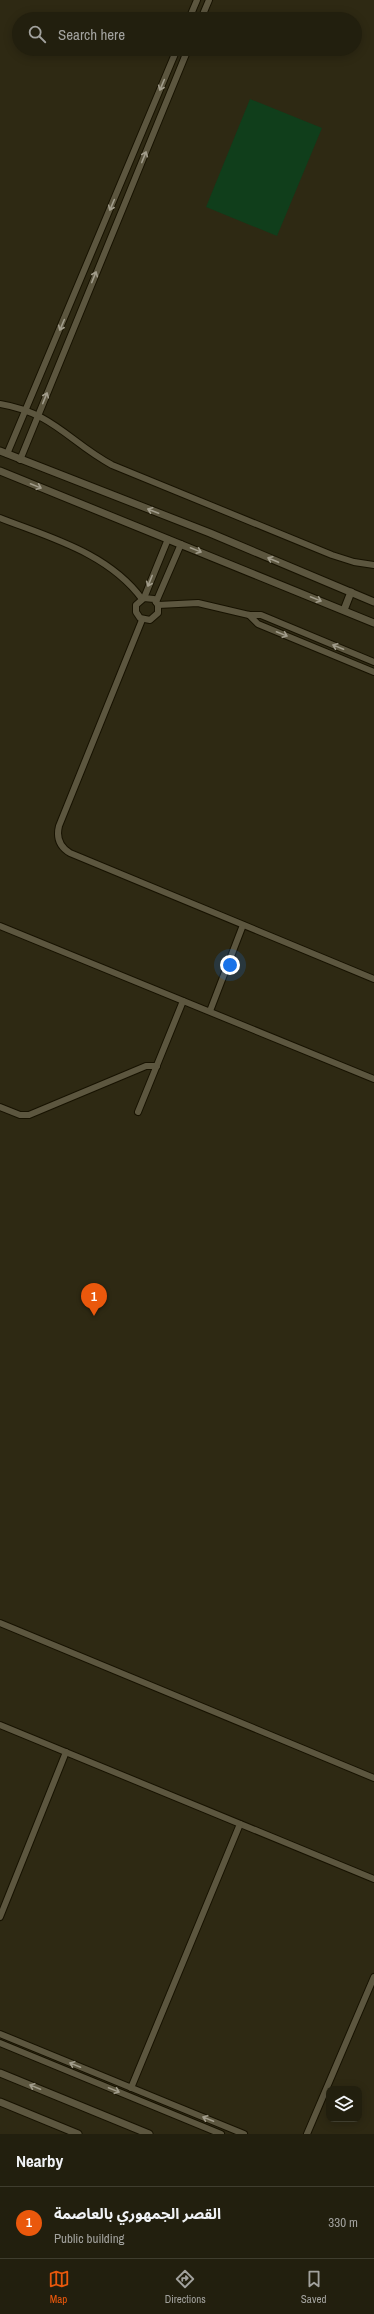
<!DOCTYPE html>
<html lang="en">
<head>
<meta charset="utf-8">
<style>
	:root { --surface:#221f0e; --page:#2a2717; --text:#f1f3f6; --muted:#a2a29e; --line:#3f3d2e; --accent:#ea580c }
	body { margin:0; font-family:"Archivo Narrow","Noto Sans Arabic",sans-serif; background:var(--page); color:var(--text) }
	.controls { position:absolute; right:12px; bottom:12px; display:grid; overflow:hidden; border-radius:8px; box-shadow:0 2px 10px #0003 }
	.controls button { width:36px; height:36px; display:grid; place-items:center; padding:0; border:0; border-bottom:1px solid var(--line); background:var(--surface); color:var(--text); font:20px sans-serif }
	.you { position:absolute; left:230px; top:965px; width:14px; height:14px; margin:-10px; border:3px solid #fff; border-radius:50%; background:#1a73e8; box-shadow:0 0 0 6px #1a73e833 }
	.badge { display:grid; place-items:center; width:26px; height:26px; border-radius:50%; background:var(--accent); color:#fff; font-size:13px; font-weight:700 }
	.pin { position:absolute; translate:-50% -33px; filter:drop-shadow(0 1px 2px #0008) }
	.pin::after { content:''; position:absolute; top:21px; width:14px; height:12px; background:inherit; clip-path:polygon(0 0,100% 0,50% 100%) }
	.list { margin:0; padding:0; list-style:none }
	h2 { display:flex; justify-content:space-between; align-items:center; height:52px; margin:0; padding:0 16px; font-size:17px }
	h2 small { font-size:13px; font-weight:400; color:var(--muted) }
	.list li { display:grid; grid-template-columns:26px 1fr auto; gap:12px; align-items:center; box-sizing:border-box; height:72px; padding:0 16px; border-top:1px solid var(--line) }
	.list b { display:block; font-size:15px; white-space:nowrap }
	.list p { margin:0; font-size:13px; white-space:nowrap; color:var(--muted) }
	.list em { font-size:13px; font-style:normal; color:var(--muted) }
	.icon { flex:none; width:22px; height:22px; fill:none; stroke:currentColor; stroke-width:2; stroke-linecap:round; stroke-linejoin:round }
	.map { position:relative; flex:none; width:374px; height:2134px; overflow:hidden }
	.search { position:absolute; background:var(--surface); box-shadow:0 2px 10px #0003; left:12px; right:12px; top:12px; height:44px; display:flex; align-items:center; gap:10px; box-sizing:border-box; padding:0 14px; border-radius:22px; color:var(--muted); font-size:15px }
	.sheet { height:124px; background:var(--surface) }
	nav { display:flex; justify-content:space-around; align-items:center; box-sizing:border-box; height:56px; border-top:1px solid var(--line); background:var(--surface); font-size:11px; color:var(--muted) }
	nav a { display:grid; justify-items:center; gap:2px }
	nav .on { color:var(--accent) }
	.map>svg:first-child { display:block }
	.green { fill:#103e1b }
	.lines { fill:none; stroke-linecap:round; stroke-linejoin:round }
	.minor-casing { stroke:#171200; stroke-width:8 }
	.tertiary-casing { stroke:#171200; stroke-width:9 }
	.minor { stroke:#5c563f; stroke-width:6 }
	.tertiary { stroke:#5c563f; stroke-width:7 }
	.oneway { stroke:#a19c8b }
</style>
</head>
<body>
<div class="map">
<svg width="374" height="2134" viewBox="0 0 374 2134">
	<rect width="100%" height="100%" fill="#2e2913"/>
	<path class="green" d="M 250,99 L 322,128 L 277,236 L 206,207 Z"/>
	<g class="lines">
		<g class="minor-casing">
			<g id="minor">
				<path d="M 189,19 L 197,0"/>
				<path d="M 201,19 L 209,0"/>
				<path d="M 0,404 C 54,413 69,442 112,465 L 332,555 L 354,562 L 374,565"/>
				<path d="M 7,454 L 177,49"/>
				<path d="M 20,460 L 188,49"/>
				<path d="M 0,518 C 51,538 108,553 142,599"/>
				<path d="M 144,598 L 154,599 L 158,605 L 158,613 L 150,620 L 140,618 L 136,612 L 136,605 L 144,598 L 168,539"/>
				<path d="M 156,602 L 181,544"/>
				<path d="M 158,605 L 198,603 L 249,615 L 261,615 L 374,662"/>
				<path d="M 249,615 L 258,624 L 374,672"/>
				<path d="M 142,620 L 59,826 C 56,838 60,847 70,853 L 374,979"/>
				<path d="M 0,926 L 374,1079"/>
				<path d="M 210,1011 L 243,925"/>
				<path d="M 0,1107 L 20,1115 L 29,1115 L 146,1066 L 157,1066"/>
				<path d="M 138,1112 L 183,1001"/>
				<path d="M 0,1623 L 374,1778"/>
				<path d="M 0,1725 L 374,1879"/>
				<path d="M 0,1917 L 66,1752"/>
				<path d="M 0,2034 L 244,2134"/>
				<path d="M 0,2043 L 221,2134"/>
				<path d="M 131,2088 L 240,1824"/>
				<path d="M 307,2134 L 374,1977"/>
			</g>
		</g>
		<g class="tertiary-casing">
			<g id="tertiary">
				<path d="M 0,451 L 210,533 L 374,602"/>
				<path d="M 0,471 L 374,623"/>
				<path d="M 344,610 L 351,592"/>
				<path d="M 0,2073 L 149,2134"/>
				<path d="M 0,2102 L 78,2134"/>
			</g>
		</g>
		<use href="#minor" class="minor"/>
		<use href="#tertiary" class="tertiary"/>
	</g>
	<defs><path id="oneway-shaft" d="M-6 0H5M1.5-3L5.5 0L1.5 3" fill="none" stroke-width="1.6" stroke-linecap="round" stroke-linejoin="round"/></defs>
	<g class="oneway">
		<use href="#oneway-shaft" transform="translate(162 85) rotate(113)"/>
		<use href="#oneway-shaft" transform="translate(144 157) rotate(-68)"/>
		<use href="#oneway-shaft" transform="translate(112 205) rotate(113)"/>
		<use href="#oneway-shaft" transform="translate(94 277) rotate(-68)"/>
		<use href="#oneway-shaft" transform="translate(62 325) rotate(113)"/>
		<use href="#oneway-shaft" transform="translate(45 398) rotate(-68)"/>
		<use href="#oneway-shaft" transform="translate(36 486) rotate(22)"/>
		<use href="#oneway-shaft" transform="translate(153 511) rotate(-159)"/>
		<use href="#oneway-shaft" transform="translate(196 550) rotate(22)"/>
		<use href="#oneway-shaft" transform="translate(273 560) rotate(-157)"/>
		<use href="#oneway-shaft" transform="translate(150 581) rotate(112)"/>
		<use href="#oneway-shaft" transform="translate(316 599) rotate(22)"/>
		<use href="#oneway-shaft" transform="translate(282 634) rotate(22)"/>
		<use href="#oneway-shaft" transform="translate(338 647) rotate(-158)"/>
		<use href="#oneway-shaft" transform="translate(75 2065) rotate(-158)"/>
		<use href="#oneway-shaft" transform="translate(35 2087) rotate(-158)"/>
		<use href="#oneway-shaft" transform="translate(114 2090) rotate(22)"/>
		<use href="#oneway-shaft" transform="translate(208 2119) rotate(-158)"/>
	</g>
</svg>
<div class="controls">
<button><svg class="icon" aria-label="layers" viewBox="0 0 24 24"><path d="M12 4l9 5-9 5-9-5zM3 14l9 5 9-5"/></svg></button>
</div>
<div class="you"></div>
<div class="pin badge" style="left:94px;top:1316px">1</div>
<div class="search"><svg class="icon" aria-label="search" viewBox="0 0 24 24"><circle cx="10" cy="10" r="6"/><path d="M15 15l6 6"/></svg>Search here</div>
</div>
<section class="sheet">
<h2>Nearby<small></small></h2>
<ul class="list">
<li><span class="badge">1</span><div><b>القصر الجمهوري بالعاصمة</b><p>Public building</p></div><em>330 m</em></li>
</ul>
</section>
<nav>
<a class="on"><svg class="icon" aria-label="map" viewBox="0 0 24 24"><path d="M3 6l6-2 6 2 6-2v14l-6 2-6-2-6 2zM9 4v14M15 6v14"/></svg>Map</a>
<a><svg class="icon" aria-label="directions" viewBox="0 0 24 24"><path d="M12 3l9 9-9 9-9-9zM9 14v-3h6M13 9l2 2-2 2"/></svg>Directions</a>
<a><svg class="icon" aria-label="saved" viewBox="0 0 24 24"><path d="M7 4h10v16l-5-4-5 4z"/></svg>Saved</a>
</nav>
</body>
</html>
